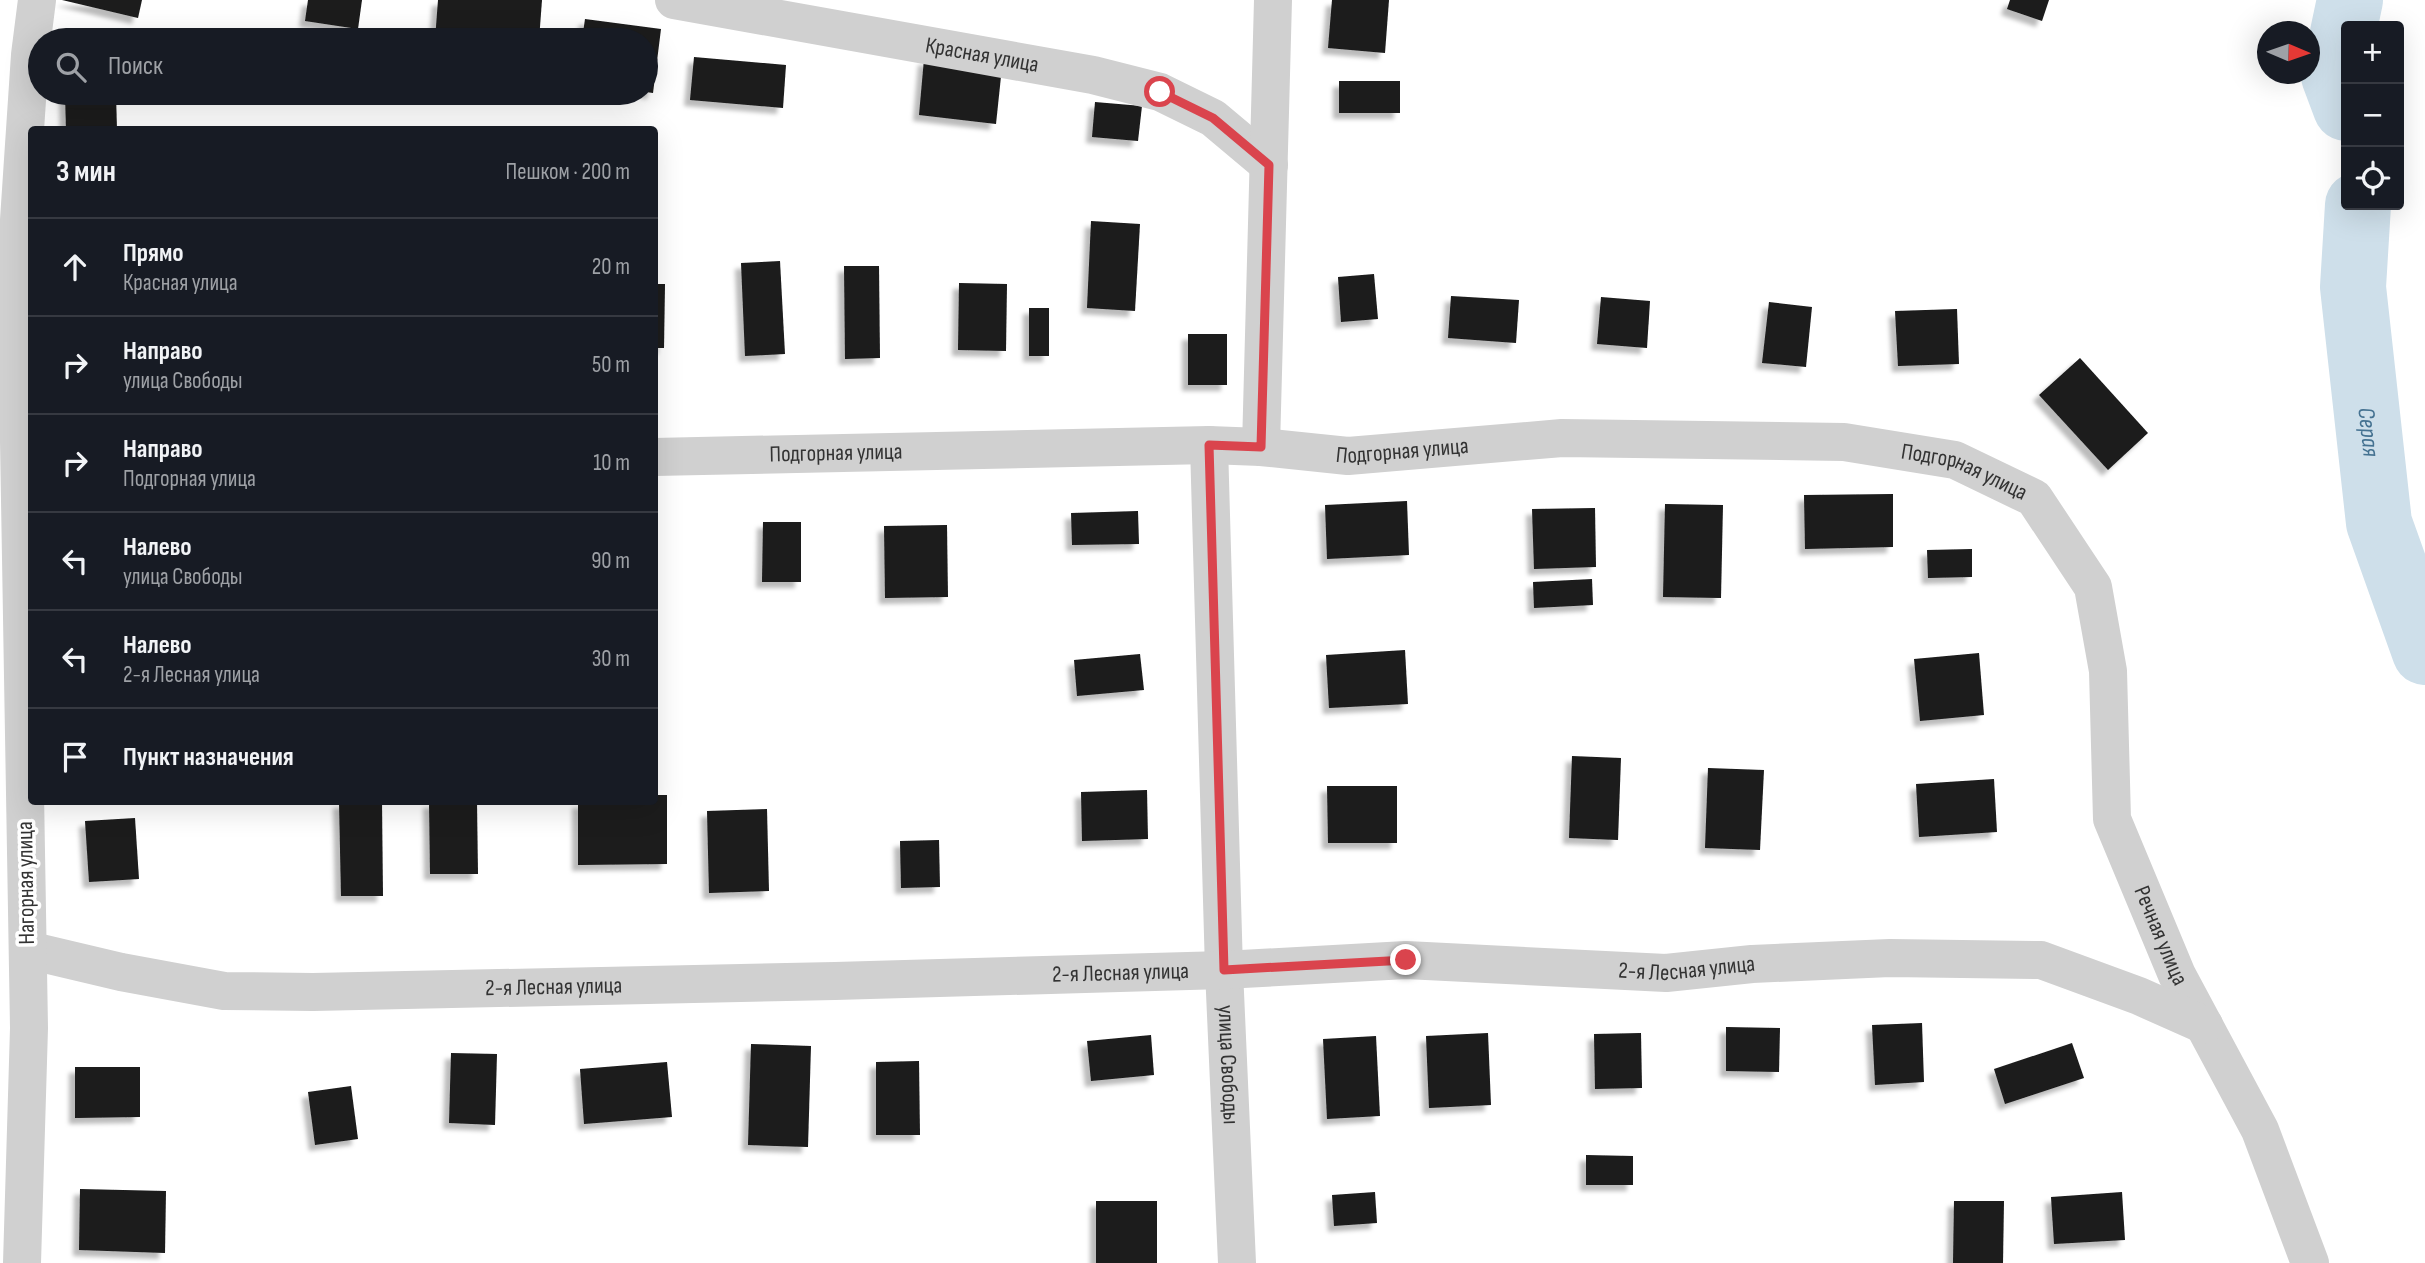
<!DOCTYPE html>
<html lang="ru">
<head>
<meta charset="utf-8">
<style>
	:root { --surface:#171b24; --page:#242831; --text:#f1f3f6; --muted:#9ea1a6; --line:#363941 }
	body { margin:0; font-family:"Sofia Sans Condensed",sans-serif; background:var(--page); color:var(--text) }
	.controls { position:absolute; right:21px; top:21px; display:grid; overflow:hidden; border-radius:7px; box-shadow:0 7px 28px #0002 }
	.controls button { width:63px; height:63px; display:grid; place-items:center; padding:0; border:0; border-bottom:2px solid var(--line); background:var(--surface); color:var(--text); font:35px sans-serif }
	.compass { position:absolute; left:2257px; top:21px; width:63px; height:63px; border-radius:50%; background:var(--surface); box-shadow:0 7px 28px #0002; rotate:92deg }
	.stop { position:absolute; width:21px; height:21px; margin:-16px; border:5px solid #da444d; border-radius:50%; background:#fff }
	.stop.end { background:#da444d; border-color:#fff; box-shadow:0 2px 7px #0008 }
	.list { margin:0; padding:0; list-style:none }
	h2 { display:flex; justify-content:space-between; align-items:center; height:91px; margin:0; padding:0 28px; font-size:30px }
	h2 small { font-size:23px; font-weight:400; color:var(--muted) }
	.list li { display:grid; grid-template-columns:46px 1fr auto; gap:21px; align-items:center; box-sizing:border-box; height:98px; padding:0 28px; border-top:2px solid var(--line) }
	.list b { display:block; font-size:26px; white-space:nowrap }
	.list p { margin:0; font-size:23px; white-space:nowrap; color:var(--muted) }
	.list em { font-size:23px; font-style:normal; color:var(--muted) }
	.icon { flex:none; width:38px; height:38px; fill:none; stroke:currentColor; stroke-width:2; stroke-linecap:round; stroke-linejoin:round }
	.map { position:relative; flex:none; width:2425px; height:1263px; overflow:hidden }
	.search { position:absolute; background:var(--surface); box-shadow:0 7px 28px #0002; left:28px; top:28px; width:630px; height:77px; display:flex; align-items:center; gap:18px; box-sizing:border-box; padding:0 24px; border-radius:38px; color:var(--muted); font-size:26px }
	.panel { position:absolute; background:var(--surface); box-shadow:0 7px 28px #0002; left:28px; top:126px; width:630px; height:679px; border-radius:7px }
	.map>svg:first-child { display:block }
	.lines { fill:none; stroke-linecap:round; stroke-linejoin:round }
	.river { stroke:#cedfea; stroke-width:66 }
	.building { fill:#1a1a1a; filter:url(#shadow) }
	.minor { stroke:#d0d0d0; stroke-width:38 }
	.route { stroke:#da444d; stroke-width:9 }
	.labels { text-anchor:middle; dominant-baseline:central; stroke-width:7; stroke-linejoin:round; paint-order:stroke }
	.street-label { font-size:23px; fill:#333; stroke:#fff }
	.water-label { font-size:24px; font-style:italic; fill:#457291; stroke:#fff }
</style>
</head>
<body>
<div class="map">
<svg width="2425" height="1263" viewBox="0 0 2425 1263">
	<defs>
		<filter id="shadow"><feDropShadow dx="-6" dy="6" stdDeviation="2" flood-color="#0004"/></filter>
	</defs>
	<rect width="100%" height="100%" fill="#fff"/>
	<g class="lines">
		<g class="river">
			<path d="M 2346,108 L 2334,76 L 2350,0"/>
			<path id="s1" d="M 2358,205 L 2353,287 L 2379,523 L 2425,652"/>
		</g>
	</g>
	<g class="building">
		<path d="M 62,0 L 142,0 L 138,18 Z"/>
		<path d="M 308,0 L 362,0 L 358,29 L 305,21 Z"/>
		<path d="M 438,0 L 542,0 L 539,40 L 435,40 Z"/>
		<path d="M 1332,0 L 1389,0 L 1385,53 L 1328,48 Z"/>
		<path d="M 2010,0 L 2049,0 L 2042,21 L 2007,9 Z"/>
		<path d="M 585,19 L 661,29 L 653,93 L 646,92 L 646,40 L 582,40 Z"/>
		<path d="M 694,57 L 786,65 L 783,108 L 690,100 Z"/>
		<path d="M 924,59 L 1002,67 L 996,124 L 919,115 Z"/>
		<rect x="1339" y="81" width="61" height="32"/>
		<path d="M 116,93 L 117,130 L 66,130 L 65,94 Z"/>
		<path d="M 1095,102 L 1142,106 L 1138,141 L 1092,137 Z"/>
		<path d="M 1091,221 L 1140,224 L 1135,311 L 1087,308 Z"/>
		<path d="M 780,261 L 785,354 L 745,356 L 741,263 Z"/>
		<path d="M 844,266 L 879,266 L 880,358 L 845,359 Z"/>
		<path d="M 1374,274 L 1378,319 L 1341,322 L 1338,277 Z"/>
		<path d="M 959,283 L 1007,284 L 1006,351 L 958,350 Z"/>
		<path d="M 654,284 L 665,284 L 664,348 L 654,348 Z"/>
		<path d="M 1451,296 L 1519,300 L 1516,343 L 1448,338 Z"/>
		<path d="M 1601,297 L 1650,301 L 1647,348 L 1597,344 Z"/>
		<path d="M 1769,302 L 1812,307 L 1806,367 L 1762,363 Z"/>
		<rect x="1029" y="308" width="20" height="48"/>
		<path d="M 1957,309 L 1959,364 L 1898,366 L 1895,311 Z"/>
		<rect x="1188" y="334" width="39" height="51"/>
		<path d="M 2080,358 L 2148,433 L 2108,470 L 2039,395 Z"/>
		<path d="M 1893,494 L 1893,547 L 1805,549 L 1804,495 Z"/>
		<path d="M 1407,501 L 1409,555 L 1327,559 L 1325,505 Z"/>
		<path d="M 1665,504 L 1723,505 L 1721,598 L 1663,597 Z"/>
		<path d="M 1595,508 L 1596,567 L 1534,569 L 1532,509 Z"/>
		<path d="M 1138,511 L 1139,544 L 1072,545 L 1071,513 Z"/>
		<path d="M 763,522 L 801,522 L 801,582 L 762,582 Z"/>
		<path d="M 947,525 L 948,597 L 885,598 L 884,526 Z"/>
		<path d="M 1972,549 L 1972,577 L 1928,578 L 1927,550 Z"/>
		<path d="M 1592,579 L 1593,605 L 1534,608 L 1533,582 Z"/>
		<path d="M 1405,650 L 1408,704 L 1329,708 L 1326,655 Z"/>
		<path d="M 1979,653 L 1984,715 L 1920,721 L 1914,659 Z"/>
		<path d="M 1140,654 L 1144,690 L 1077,696 L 1074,660 Z"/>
		<path d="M 1572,756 L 1621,758 L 1618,840 L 1569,838 Z"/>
		<path d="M 1708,768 L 1764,770 L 1760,850 L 1705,848 Z"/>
		<path d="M 1994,779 L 1997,832 L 1919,837 L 1916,784 Z"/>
		<path d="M 1327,786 L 1397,786 L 1397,843 L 1328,843 Z"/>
		<path d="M 1147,790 L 1148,839 L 1082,841 L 1081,792 Z"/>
		<path d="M 654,795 L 667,795 L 667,864 L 578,865 L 578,802 L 654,802 Z"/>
		<path d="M 339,802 L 382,802 L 383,896 L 341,896 Z"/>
		<path d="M 429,802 L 477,802 L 478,874 L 430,874 Z"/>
		<path d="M 767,809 L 769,891 L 709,893 L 707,811 Z"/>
		<path d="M 135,818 L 139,879 L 89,882 L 85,821 Z"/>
		<path d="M 939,840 L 940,887 L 901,888 L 900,841 Z"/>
		<path d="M 1922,1023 L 1924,1082 L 1875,1085 L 1872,1025 Z"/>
		<path d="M 1726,1027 L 1780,1028 L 1779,1072 L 1726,1071 Z"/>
		<path d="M 1488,1033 L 1491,1105 L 1429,1108 L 1426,1036 Z"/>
		<path d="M 1641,1033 L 1642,1088 L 1595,1089 L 1594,1034 Z"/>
		<path d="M 1151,1035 L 1154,1075 L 1091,1081 L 1087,1041 Z"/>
		<path d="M 1376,1036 L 1380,1116 L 1327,1119 L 1323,1039 Z"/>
		<path d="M 2072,1043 L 2084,1078 L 2005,1104 L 1994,1069 Z"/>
		<path d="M 751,1044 L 811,1046 L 808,1147 L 748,1145 Z"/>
		<path d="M 451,1053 L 497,1054 L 495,1125 L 449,1123 Z"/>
		<path d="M 919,1061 L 920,1135 L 876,1135 L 876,1062 Z"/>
		<path d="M 667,1062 L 672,1117 L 584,1124 L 580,1069 Z"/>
		<path d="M 75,1067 L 140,1067 L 140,1117 L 75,1118 Z"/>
		<path d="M 351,1086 L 358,1139 L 315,1145 L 308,1092 Z"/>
		<path d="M 1586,1155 L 1633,1156 L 1633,1185 L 1586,1185 Z"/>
		<path d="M 80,1189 L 166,1191 L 165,1253 L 79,1250 Z"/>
		<path d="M 1375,1192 L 1377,1223 L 1334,1226 L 1332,1195 Z"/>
		<path d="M 2122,1192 L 2125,1240 L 2054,1244 L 2051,1197 Z"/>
		<rect x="1096" y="1201" width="61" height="62"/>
		<path d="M 1954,1201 L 2004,1201 L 2003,1263 L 1953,1263 Z"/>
	</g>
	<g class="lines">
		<g class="minor">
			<path id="s2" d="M 674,0 L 1093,75 L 1160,92 L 1213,118 L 1269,165"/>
			<path id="s3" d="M 1209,445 L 1224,970 L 1237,1263"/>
			<path d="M 1261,447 L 1273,0"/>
			<path id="s4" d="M 654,457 L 1209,445 L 1261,447 L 1348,456 L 1562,438 L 1844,442 L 1955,460 L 2034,498 L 2093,587 L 2108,671 L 2112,819 L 2177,975 L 2260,1130 L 2310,1263"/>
			<path id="s5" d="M 28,950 L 121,972 L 224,991 L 313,992 L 835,981 L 1224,970 L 1406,960 L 1666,973 L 1752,964 L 1890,958 L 2041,960 L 2139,996 L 2204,1025"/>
			<path d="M 22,1263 L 29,1028 L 16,265 L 30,55 L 37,0"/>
		</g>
	</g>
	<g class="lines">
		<path class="route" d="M 1160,92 L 1213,118 L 1269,165 L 1261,447 L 1209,445 L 1224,970 L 1406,960"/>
	</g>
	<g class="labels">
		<g class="street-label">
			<text stroke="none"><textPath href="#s2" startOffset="313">Красная улица</textPath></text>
			<text stroke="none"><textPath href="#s4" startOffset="749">Подгорная улица</textPath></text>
			<text stroke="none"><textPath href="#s4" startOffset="182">Подгорная улица</textPath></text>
			<text stroke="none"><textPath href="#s4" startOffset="1316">Подгорная улица</textPath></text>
			<text transform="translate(26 883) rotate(-91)">Нагорная улица</text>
			<text stroke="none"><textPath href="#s4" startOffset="1858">Речная улица</textPath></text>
			<text stroke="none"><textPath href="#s5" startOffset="1664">2-я Лесная улица</textPath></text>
			<text stroke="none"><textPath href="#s5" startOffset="1097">2-я Лесная улица</textPath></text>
			<text stroke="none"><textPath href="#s5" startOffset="530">2-я Лесная улица</textPath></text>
			<text stroke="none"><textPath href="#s3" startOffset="620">улица Свободы</textPath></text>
		</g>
		<g class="water-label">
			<text stroke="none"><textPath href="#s1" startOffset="228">Серая</textPath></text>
		</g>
	</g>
</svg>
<div class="controls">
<button>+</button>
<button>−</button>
<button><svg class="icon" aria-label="locate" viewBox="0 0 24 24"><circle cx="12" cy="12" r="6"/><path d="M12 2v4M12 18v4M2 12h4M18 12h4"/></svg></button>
</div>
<svg class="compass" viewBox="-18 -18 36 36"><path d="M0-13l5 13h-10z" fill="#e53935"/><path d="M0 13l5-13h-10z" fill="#9ea1a6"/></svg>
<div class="stop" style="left:1160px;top:92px"></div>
<div class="stop end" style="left:1406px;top:960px"></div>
<div class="search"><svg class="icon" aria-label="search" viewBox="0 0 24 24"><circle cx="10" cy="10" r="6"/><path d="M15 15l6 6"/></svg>Поиск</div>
<section class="panel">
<h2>3 мин<small>Пешком · 200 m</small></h2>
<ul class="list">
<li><svg class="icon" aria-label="ahead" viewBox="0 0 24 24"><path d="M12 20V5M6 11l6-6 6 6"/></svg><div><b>Прямо</b><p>Красная улица</p></div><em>20 m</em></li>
<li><svg class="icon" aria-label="right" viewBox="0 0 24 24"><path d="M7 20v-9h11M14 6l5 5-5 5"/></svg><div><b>Направо</b><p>улица Свободы</p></div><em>50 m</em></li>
<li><svg class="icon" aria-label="right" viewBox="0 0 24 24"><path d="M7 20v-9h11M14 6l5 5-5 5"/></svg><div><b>Направо</b><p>Подгорная улица</p></div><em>10 m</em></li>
<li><svg class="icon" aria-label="left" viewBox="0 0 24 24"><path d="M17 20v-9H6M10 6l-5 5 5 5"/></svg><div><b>Налево</b><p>улица Свободы</p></div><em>90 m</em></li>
<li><svg class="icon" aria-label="left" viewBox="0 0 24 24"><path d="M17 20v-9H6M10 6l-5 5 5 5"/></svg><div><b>Налево</b><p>2-я Лесная улица</p></div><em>30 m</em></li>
<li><svg class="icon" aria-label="arrive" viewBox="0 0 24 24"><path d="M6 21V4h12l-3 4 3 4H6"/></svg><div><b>Пункт назначения</b></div></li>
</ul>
</section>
</div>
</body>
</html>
